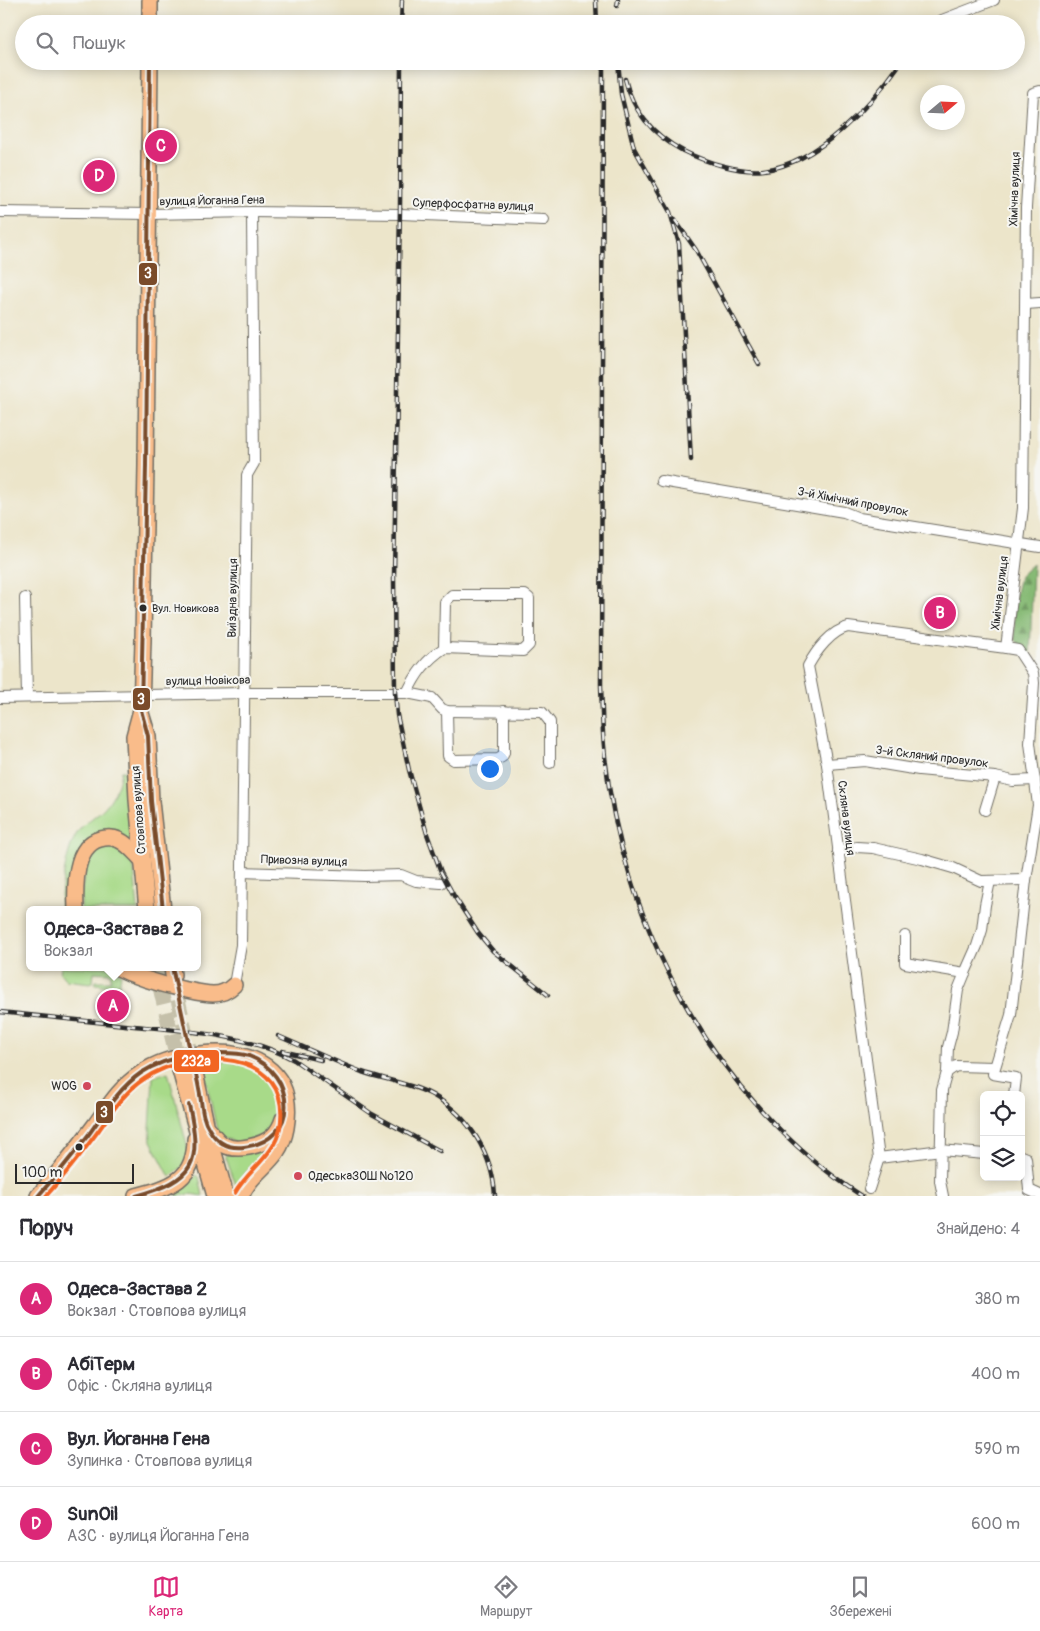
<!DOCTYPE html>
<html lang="uk">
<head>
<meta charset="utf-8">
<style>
	:root { --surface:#fff; --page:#f2f2f3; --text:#2b2b33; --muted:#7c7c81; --line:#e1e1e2; --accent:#db2777 }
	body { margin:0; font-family:Pangolin,sans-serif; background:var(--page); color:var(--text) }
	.controls { position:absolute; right:15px; bottom:15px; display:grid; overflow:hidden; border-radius:8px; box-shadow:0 2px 12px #0003 }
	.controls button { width:45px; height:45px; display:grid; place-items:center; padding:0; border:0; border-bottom:1px solid var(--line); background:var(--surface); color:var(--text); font:25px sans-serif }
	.compass { position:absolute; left:920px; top:85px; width:45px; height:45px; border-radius:50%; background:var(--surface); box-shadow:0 2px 12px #0003; rotate:71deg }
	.scale { position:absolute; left:15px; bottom:12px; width:119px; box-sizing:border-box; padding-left:5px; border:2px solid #2b2b2b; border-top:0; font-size:14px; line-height:18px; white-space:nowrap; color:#2b2b2b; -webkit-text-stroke:4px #f6f6f2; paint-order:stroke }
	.you { position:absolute; left:489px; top:768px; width:18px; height:18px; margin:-12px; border:4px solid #fff; border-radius:50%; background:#1a73e8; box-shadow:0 0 0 8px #1a73e833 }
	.badge { display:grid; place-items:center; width:32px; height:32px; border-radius:50%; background:var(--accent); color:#fff; font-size:16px; font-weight:700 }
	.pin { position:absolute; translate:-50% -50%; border:2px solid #fff; box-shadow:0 1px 5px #0006 }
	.popup { position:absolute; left:26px; top:906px; width:175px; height:65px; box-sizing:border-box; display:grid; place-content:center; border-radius:8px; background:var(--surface); filter:drop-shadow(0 1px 4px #0005); font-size:16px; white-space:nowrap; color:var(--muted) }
	.popup b { font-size:19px; color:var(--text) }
	.popup::after { content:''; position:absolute; left:50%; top:100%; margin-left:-10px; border:10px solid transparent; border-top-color:var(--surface) }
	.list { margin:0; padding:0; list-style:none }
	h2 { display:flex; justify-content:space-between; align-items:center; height:65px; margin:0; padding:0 20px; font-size:21px }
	h2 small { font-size:16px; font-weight:400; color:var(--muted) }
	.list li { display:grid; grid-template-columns:32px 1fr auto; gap:15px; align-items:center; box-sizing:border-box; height:75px; padding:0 20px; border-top:1px solid var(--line) }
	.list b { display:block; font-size:19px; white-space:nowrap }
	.list p { margin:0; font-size:16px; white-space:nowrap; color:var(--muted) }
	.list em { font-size:16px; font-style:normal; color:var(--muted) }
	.icon { flex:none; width:28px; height:28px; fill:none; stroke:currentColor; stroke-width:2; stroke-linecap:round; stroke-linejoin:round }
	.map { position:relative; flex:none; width:1040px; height:1196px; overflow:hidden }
	.search { position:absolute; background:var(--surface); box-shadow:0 2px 12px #0003; left:15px; right:15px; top:15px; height:55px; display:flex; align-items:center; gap:12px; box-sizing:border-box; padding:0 18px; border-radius:28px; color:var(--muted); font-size:19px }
	.sheet { height:365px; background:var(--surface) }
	nav { display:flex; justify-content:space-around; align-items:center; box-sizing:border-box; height:70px; border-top:1px solid var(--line); background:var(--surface); font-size:14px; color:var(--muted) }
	nav a { display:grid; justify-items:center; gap:2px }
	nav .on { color:var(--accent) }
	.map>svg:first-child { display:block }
	.grass { fill:#a8da89; stroke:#6a825a }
	.forest { fill:url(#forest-firs); stroke:#587250 }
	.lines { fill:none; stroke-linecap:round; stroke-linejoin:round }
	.primary-tunnel { stroke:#c5c0aa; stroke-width:15; stroke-dasharray:15 8; stroke-linecap:butt }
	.minor-casing { stroke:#6f6c63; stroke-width:12 }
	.primary-casing { stroke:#6f6c63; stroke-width:18 }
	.minor { stroke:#fff; stroke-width:10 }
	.primary { stroke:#f9bc8a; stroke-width:15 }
	.rail-casing { stroke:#2b2b2b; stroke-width:4.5 }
	.rail { stroke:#f6f6f2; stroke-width:2.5; stroke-dasharray:8; stroke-linecap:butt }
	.bus-1-casing { stroke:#f6f6f2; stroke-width:8 }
	.bus-2-casing { stroke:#f6f6f2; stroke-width:8 }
	.bus-1 { stroke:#7a4b2a; stroke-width:4 }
	.bus-2 { stroke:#f26522; stroke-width:4 }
	.bus-dot { fill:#2b2b2b; stroke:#f6f6f2; stroke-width:2 }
	.poi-dot { fill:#d1495b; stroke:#f6f6f2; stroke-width:2 }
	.labels { text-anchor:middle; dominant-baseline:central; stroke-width:4; stroke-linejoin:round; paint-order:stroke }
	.bus-label { font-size:11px; fill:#2b2b2b; stroke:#f6f6f2; text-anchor:start }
	.street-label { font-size:12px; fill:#2b2b2b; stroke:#f6f6f2 }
	.poi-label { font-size:12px; fill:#2b2b2b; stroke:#f6f6f2; text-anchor:end }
	.line-badge { stroke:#f6f6f2; stroke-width:2 }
	.badge-label { font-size:14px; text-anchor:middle; font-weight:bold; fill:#fff }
</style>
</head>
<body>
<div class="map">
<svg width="1040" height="1196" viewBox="0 0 1040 1196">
	<defs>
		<pattern id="forest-firs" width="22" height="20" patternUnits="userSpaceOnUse" patternTransform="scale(1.25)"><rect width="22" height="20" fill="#86ba75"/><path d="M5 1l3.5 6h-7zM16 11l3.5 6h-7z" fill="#6e9760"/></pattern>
	</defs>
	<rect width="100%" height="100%" fill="#f6f6f2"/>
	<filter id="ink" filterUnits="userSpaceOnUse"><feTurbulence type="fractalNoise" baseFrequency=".02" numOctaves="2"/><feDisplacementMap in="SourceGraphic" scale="10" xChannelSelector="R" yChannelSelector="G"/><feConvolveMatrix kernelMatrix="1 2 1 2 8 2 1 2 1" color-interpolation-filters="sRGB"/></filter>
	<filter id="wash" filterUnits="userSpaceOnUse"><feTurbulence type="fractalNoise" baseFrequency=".0096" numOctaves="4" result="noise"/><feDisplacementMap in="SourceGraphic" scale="20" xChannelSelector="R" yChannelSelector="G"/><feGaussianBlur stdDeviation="1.12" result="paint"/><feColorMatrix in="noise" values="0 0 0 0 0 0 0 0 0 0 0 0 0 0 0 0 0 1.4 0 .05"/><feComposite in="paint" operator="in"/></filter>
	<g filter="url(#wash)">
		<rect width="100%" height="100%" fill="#ece5ca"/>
		<g class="grass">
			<path d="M 121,771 L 124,771 L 126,776 L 131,840 L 97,835 L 69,910 L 62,910 L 60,906 C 62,884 66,846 80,829 C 86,822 94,817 101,811 C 112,801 119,786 121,771 Z"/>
			<path d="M 99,845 L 116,845 L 133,859 L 138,910 L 81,910 L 81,896 L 87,857 Z"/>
			<path d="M 61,967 L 107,967 L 121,974 L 119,987 L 95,984 L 96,981 L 111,981 L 111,973 L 94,972 L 93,982 L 90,983 L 66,980 L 60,973 Z"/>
			<path d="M 229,1062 C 268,1065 290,1096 272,1133 L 238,1143 L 218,1135 L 203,1066 Z"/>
			<path d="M 168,1072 L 188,1149 L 185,1165 L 170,1177 L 151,1141 L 150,1129 L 153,1077 Z"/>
			<path d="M 273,1145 L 240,1185 L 236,1185 L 226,1157 L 226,1154 Z"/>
			<path d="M 197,1175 L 199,1177 L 203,1196 L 190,1194 L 177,1196 L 176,1192 L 187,1185 Z"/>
		</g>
		<path class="forest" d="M 1033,564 L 1030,659 L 1015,639 L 1014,612 L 1016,593 L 1020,576 Z"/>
	</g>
	<g filter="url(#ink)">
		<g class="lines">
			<g class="primary-tunnel">
				<path d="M 155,967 L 180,1070"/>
				<path d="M 173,977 L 193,1066"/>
			</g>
			<g class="minor-casing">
				<g id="minor">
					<path d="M 942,20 L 994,0"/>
					<path d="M 0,212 L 149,214 L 252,212 L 400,214 L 544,220"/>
					<path d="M 1026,304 L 1040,303"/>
					<path d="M 661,481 L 844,512 L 859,518 L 1040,547"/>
					<path d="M 25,598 L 27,697"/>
					<path d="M 407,693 C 416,674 426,660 444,648 L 445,602 L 452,595 L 525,595 L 529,598 L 529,645 L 523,651 L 444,648"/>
					<path d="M 0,698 L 244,693 L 407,693 L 432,698 L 442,709 L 447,711 L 542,712 L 550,722 L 550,763"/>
					<path d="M 447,711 L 448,756 L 454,760 L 498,759 L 502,757 L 504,753 L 504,711"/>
					<path d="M 827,764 L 865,761 L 919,770 L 995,777 L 1013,781 L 1035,780"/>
					<path d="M 985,810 L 995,777"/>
					<path d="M 838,851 L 857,847 L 873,848 L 922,859 L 953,868 L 981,881 L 1026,880"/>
					<path d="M 242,872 L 365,876 L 401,875 L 416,881 L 441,883"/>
					<path d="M 905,936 L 905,963 L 965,973"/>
					<path d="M 234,985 L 241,945 L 247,475 L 254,463 L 252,212"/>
					<path d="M 947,1072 L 956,1066 L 994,1067"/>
					<path d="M 1014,1095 L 1016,1078 L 993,1074 L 1011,1015 L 1026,880 L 1038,805 L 1030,743 L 1034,683 L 1033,673 L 1018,650 L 1006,648 L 1023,508 L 1026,208 L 1033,93 L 1040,91"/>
					<path d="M 1021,1156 L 1026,1158 L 1029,1190 L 1040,1195"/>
					<path d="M 879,1158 L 941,1150 L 984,1154"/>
					<path d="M 869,1189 L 879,1158 L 827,764 L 808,666 C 816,651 831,631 848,627 L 1006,648"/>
					<path d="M 943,1196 L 940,1181 L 942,1090 L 947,1072 L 948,1047 L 952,1032 L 958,990 L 965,973 L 977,946 L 982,930 L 985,905 L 990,881"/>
				</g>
			</g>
			<g class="primary-casing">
				<g id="primary">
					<path d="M 150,24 L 150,0"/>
					<path d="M 141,713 L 148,736 L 151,801 L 163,910"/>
					<path d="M 76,910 C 75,887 74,846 100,839 C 107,837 113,837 119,840 C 128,844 135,853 142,860"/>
					<path d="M 147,910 L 137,800 L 134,736 L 141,710 L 143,640 L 146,465 L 150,61"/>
					<path d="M 116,967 C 138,978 159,984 182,989 C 192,991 203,994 213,994 C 222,994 228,991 234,985"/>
					<path d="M 172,967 L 173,975"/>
					<path d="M 194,1068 L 207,1128 L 226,1196"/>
					<path d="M 180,1070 L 215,1196"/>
					<path d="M 210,1131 C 214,1136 218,1142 224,1145 C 237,1152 262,1146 273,1136 C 278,1131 281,1126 283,1119"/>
					<path d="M 38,1196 C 58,1174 77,1149 95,1125 C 108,1107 121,1086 140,1074 C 158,1061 179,1056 200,1054 C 252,1048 296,1069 286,1128 C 280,1163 253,1168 241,1196"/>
					<path d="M 136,1196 C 171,1187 195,1180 195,1139"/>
				</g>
			</g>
			<use href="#minor" class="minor"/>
			<use href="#primary" class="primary"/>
			<g class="rail-casing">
				<g id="rail">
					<path d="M 596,0 L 597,24"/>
					<path d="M 617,6 L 618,0"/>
					<path d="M 401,24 L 402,0"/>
					<path d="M 401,61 L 400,207 L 394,578 L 395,692 L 397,715 L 409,770 L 427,834 L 441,872 L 454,896 L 478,933 L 493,951 L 548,995"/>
					<path d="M 603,61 L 601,686 C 602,706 602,726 604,746 C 619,919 714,1102 862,1196"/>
					<path d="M 618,61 L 621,94 L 634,148 L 670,212 L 679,244 L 691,460"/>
					<path d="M 625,79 C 633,112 653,135 683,151 C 705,162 740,173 764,170 C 819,163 872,104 902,61"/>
					<path d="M 675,220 L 696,250 L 759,364"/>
					<path d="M 0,1012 C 45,1017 89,1021 134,1026 C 187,1031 245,1034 294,1060 L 372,1114 L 440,1151"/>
					<path d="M 278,1036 C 306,1048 334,1061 362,1072 C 386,1080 413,1084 434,1096 C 470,1117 493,1155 495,1196"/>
					<path d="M 282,1051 L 321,1060"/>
				</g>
			</g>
			<use href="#rail" class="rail"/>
			<g class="bus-1-casing">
				<g id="bus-1">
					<path d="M 150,61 L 146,465 L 141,710 L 148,736 L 151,801 L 163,910"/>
					<path d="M 172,967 L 191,1055"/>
					<path d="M 222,1053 C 231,1053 240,1053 249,1056 C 296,1074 301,1140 244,1147 C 228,1149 217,1143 209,1129 C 201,1117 202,1102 199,1089 C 197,1077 194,1066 191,1055 Z"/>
					<path d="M 38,1196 C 56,1176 73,1155 89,1134 C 104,1113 119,1088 141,1073 C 156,1063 173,1058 191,1055"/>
					<path d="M 136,1196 C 195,1179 202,1164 189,1105"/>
				</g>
			</g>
			<g class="bus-2-casing">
				<path id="bus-2" d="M 46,1196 C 65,1175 82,1153 99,1130 C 112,1112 124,1092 144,1079 C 190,1047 294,1047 280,1128 C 275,1155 248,1170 235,1193"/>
			</g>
			<use href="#bus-1" class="bus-1"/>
			<use href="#bus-2" class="bus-2"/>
		</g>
	</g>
	<g class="bus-dot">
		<circle cx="143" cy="608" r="4.5"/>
		<circle cx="79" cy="1147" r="4.5"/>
	</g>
	<g class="poi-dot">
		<circle cx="87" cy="1086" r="5"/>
		<circle cx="298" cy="1176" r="5"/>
	</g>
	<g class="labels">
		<g class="bus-label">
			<text x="152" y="608">Вул. Новикова</text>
		</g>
		<g class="street-label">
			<text transform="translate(1015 189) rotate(-88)">Хімічна вулиця</text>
			<text transform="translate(212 201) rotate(-1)">вулиця Йоганна Гена</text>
			<text transform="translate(473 205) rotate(2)">Суперфосфатна вулиця</text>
			<text transform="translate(853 502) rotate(11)">3-й Хімічний провулок</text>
			<text transform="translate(1000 593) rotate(-83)">Хімічна вулиця</text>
			<text transform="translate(233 598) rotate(-89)">Виїздна вулиця</text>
			<text transform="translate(208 681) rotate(-1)">вулиця Новікова</text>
			<text transform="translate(932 757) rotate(7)">3-й Скляний провулок</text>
			<text transform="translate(139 810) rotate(-94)">Стовпова вулиця</text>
			<text transform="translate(846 818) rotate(83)">Скляна вулиця</text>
			<text transform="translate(304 861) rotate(2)">Привозна вулиця</text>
		</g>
		<g class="poi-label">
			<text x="77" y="1086">WOG</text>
			<text x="308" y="1176" text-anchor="start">ОдеськаЗОШ №120</text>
		</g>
	</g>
	<g class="line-badge">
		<rect x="138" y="262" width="20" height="24" rx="5" fill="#7a4b2a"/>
		<rect x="132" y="687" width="19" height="24" rx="5" fill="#7a4b2a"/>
		<rect x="173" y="1049" width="47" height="24" rx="5" fill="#f26522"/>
		<rect x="95" y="1100" width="19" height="24" rx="5" fill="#7a4b2a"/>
	</g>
	<g class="badge-label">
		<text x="148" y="278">3</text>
		<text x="141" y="704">3</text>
		<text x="196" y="1066">232а</text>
		<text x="104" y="1117">3</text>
	</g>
</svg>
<div class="controls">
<button><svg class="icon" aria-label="locate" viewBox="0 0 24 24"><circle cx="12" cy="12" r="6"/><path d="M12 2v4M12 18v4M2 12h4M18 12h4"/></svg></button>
<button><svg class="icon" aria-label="layers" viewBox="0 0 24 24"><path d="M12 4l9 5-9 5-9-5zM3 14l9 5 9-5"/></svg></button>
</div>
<svg class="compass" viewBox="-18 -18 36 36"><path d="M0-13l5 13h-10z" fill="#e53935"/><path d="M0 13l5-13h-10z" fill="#7c7c81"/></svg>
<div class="scale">100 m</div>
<div class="you"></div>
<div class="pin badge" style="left:113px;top:1006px">A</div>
<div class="popup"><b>Одеса-Застава 2</b>Вокзал</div>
<div class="pin badge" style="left:940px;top:613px">B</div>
<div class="pin badge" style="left:161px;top:146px">C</div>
<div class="pin badge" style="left:99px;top:176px">D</div>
<div class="search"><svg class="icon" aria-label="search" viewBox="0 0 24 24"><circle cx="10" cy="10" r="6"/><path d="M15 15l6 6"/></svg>Пошук</div>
</div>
<section class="sheet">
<h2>Поруч<small>Знайдено: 4</small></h2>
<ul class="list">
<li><span class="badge">A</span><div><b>Одеса-Застава 2</b><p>Вокзал · Стовпова вулиця</p></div><em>380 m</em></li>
<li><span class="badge">B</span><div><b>АбіТерм</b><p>Офіс · Скляна вулиця</p></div><em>400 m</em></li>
<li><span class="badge">C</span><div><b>Вул. Йоганна Гена</b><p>Зупинка · Стовпова вулиця</p></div><em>590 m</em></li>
<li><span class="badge">D</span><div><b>SunOil</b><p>АЗС · вулиця Йоганна Гена</p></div><em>600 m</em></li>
</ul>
</section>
<nav>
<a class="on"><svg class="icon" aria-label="map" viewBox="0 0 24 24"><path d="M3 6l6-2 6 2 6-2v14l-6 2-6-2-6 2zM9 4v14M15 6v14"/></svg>Карта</a>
<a><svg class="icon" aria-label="directions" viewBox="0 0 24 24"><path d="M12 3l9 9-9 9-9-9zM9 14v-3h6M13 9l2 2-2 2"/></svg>Маршрут</a>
<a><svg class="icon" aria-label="saved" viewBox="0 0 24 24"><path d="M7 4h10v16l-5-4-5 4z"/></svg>Збережені</a>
</nav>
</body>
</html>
